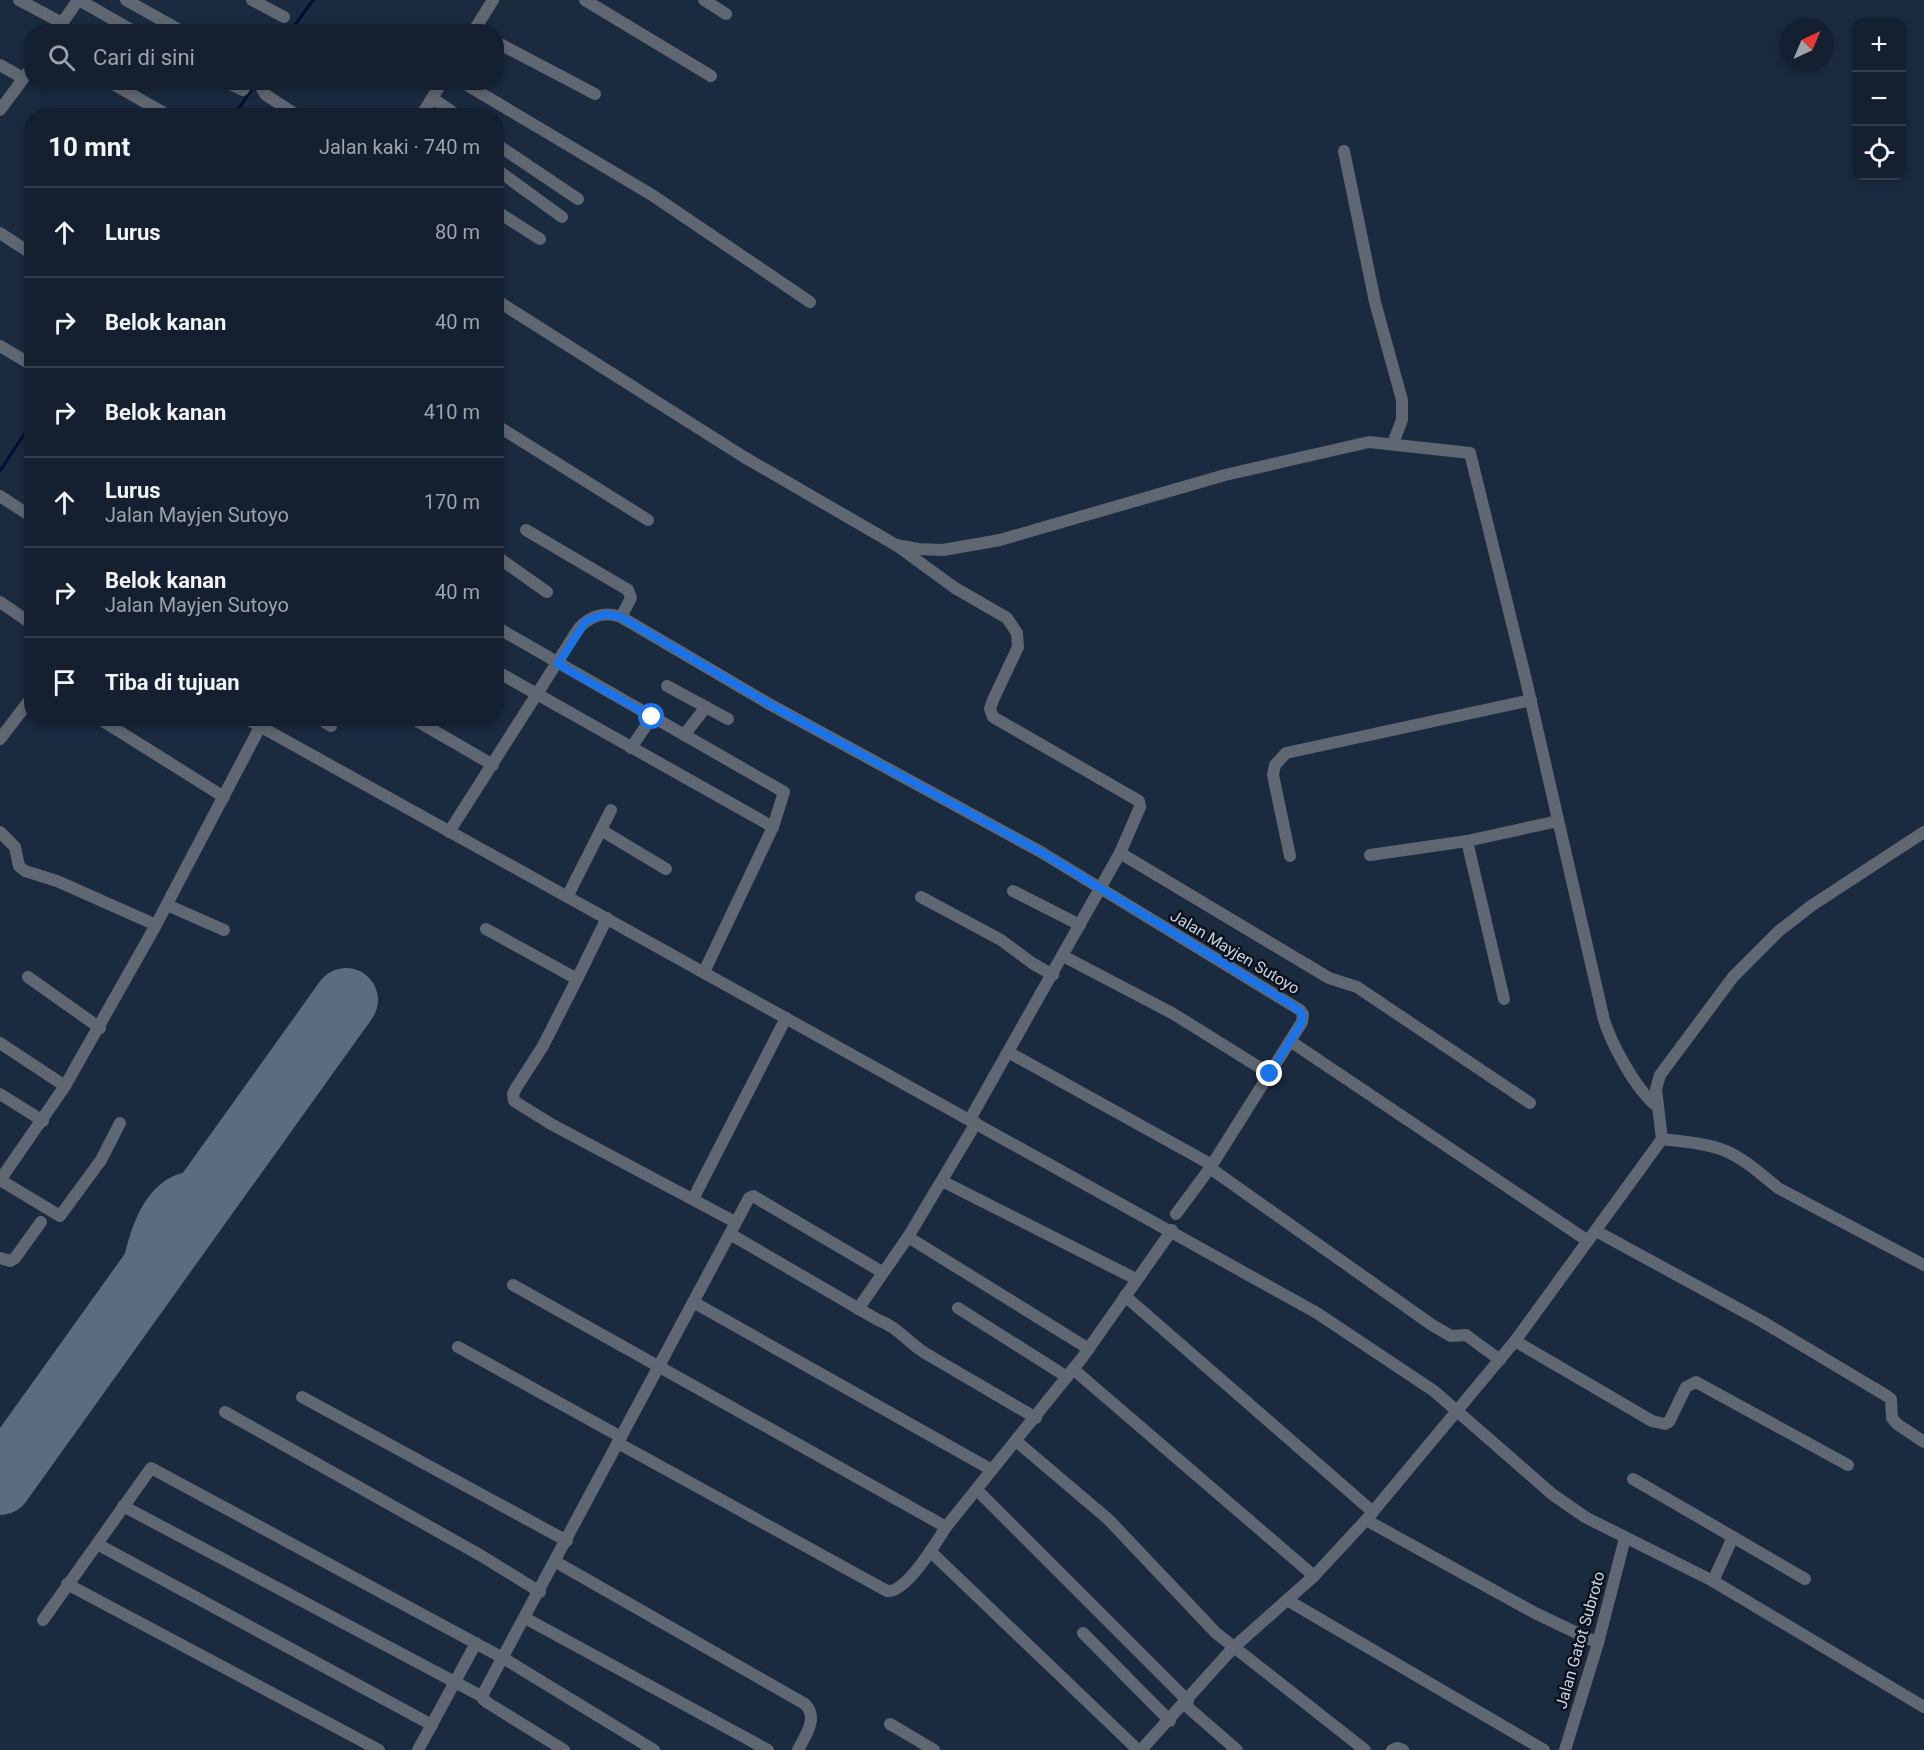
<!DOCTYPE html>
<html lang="id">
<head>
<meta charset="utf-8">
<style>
	:root { --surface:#14202f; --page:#1d2837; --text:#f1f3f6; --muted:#9da3aa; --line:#333e4b }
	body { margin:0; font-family:Roboto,sans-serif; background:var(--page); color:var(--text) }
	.controls { position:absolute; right:18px; top:18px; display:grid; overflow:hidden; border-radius:12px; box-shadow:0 3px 9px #0003 }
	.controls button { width:54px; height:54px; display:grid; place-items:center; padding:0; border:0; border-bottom:2px solid var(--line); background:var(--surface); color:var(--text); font:30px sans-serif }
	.compass { position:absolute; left:1780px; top:18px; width:54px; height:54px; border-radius:50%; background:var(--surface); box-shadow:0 3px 9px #0003; rotate:44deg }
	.stop { position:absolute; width:18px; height:18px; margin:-14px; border:4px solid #1a73e8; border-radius:50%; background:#fff }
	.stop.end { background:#1a73e8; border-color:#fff; box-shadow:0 2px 6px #0008 }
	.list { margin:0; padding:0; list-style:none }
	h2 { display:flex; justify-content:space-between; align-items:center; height:78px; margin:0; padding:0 24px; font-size:26px }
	h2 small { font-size:20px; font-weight:400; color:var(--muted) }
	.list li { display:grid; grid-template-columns:39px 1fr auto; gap:18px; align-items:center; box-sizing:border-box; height:90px; padding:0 24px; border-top:2px solid var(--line) }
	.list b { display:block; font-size:22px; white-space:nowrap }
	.list p { margin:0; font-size:20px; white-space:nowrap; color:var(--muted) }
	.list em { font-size:20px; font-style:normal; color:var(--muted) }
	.icon { flex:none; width:33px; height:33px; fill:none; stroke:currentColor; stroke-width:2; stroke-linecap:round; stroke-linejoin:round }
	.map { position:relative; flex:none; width:1924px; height:1750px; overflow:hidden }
	.search { position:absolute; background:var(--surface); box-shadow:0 3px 9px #0003; left:24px; top:24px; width:480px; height:66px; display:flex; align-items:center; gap:15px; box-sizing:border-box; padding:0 21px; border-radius:24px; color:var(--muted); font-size:22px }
	.panel { position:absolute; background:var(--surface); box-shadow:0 3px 9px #0003; left:24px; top:108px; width:480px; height:618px; border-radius:24px }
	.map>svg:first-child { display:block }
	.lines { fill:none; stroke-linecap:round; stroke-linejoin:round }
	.stream { stroke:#000f33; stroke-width:3 }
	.taxiway { stroke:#5d6b7e; stroke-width:26 }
	.runway { stroke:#5d6b7e; stroke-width:64 }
	.minor { stroke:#5f6772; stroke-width:12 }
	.tertiary { stroke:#5f6772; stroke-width:12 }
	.route { stroke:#1a73e8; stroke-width:8 }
	.labels { text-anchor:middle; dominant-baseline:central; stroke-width:5; stroke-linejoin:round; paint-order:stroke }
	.street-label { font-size:16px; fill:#c9d4e2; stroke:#0b121c }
</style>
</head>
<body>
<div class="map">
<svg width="1924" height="1750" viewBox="0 0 1924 1750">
	<rect width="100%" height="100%" fill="#1a2a3f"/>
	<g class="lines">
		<g class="stream">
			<path d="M 290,32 L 313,0"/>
			<path d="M 234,116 L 255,84"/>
			<path d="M 0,471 L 32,422"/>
		</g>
		<path class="taxiway" d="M 127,1305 C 135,1269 143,1198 184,1186 L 193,1187 L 202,1194 L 202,1201"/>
		<path class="runway" d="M 0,1483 L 346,1000"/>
		<g class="minor">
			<path d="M 19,0 L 62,23"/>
			<path d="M 79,0 L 135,32"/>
			<path d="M 126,0 L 183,32"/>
			<path d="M 252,0 L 284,17"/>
			<path d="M 585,0 L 711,76"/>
			<path d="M 704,0 L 726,14"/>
			<path d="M 56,32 L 78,0"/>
			<path d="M 496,42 L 595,94"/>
			<path d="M 0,65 L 23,78"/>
			<path d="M 110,82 L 169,116"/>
			<path d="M 226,82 L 243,90 L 248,82"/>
			<path d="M 258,82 L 266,95 L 298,116"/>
			<path d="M 462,82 L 652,195 L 810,302"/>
			<path d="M 432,98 L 458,116"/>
			<path d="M 0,110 L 32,67"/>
			<path d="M 496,144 L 578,199"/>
			<path d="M 1344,151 L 1375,302 L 1402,400 L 1402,420 L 1393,443"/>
			<path d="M 496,169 L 562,217"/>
			<path d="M 496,211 L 540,239"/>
			<path d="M 0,233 L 32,254"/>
			<path d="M 496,300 L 744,457 L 896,545 L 955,588 L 1007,618 L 1017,633 L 1018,647 L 993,700 L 990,709 L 993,717 L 1139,801 L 1140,807 L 1120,853 L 970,1119"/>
			<path d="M 0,346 L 32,365"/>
			<path d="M 496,425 L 648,520"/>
			<path d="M 0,496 L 32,517"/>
			<path d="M 526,530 L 628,590 L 631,598 L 621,617"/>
			<path d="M 896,545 L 918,549 L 943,550 L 1000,540 L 1225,475 L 1369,442 L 1470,453 L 1525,676 L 1604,1020 C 1612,1045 1636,1090 1657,1106"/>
			<path d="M 496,556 L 547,592"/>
			<path d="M 0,602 L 32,624"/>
			<path d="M 496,627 L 784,792 L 773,827 L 704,972"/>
			<path d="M 496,671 L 773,827"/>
			<path d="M 667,686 L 728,719"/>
			<path d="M 98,718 L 224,797"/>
			<path d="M 318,718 L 331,726"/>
			<path d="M 412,718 L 493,765"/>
			<path d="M 684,735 L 706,707"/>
			<path d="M 631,748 L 652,717"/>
			<path d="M 601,830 L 666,869"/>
			<path d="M 0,832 L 15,847 L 19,866 L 25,871 L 57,881 L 156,925 L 260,727"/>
			<path d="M 449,832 L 579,628 C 590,616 605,611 621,617 L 771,705 L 1041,852 L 1300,1010 L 1303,1014 L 1302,1022 L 1210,1168 L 1176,1214"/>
			<path d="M 1467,841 L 1504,999"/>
			<path d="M 1120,853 L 1329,978 L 1357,987 L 1530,1103"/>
			<path d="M 1370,855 L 1467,841 L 1558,821"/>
			<path d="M 1290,856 L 1273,775 L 1275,765 L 1286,753 L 1531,700"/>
			<path d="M 1013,891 L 1080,925"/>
			<path d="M 567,897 L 611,810"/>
			<path d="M 921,897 L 1001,940 L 1032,963 L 1053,975"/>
			<path d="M 167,905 L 224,930"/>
			<path d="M 486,929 L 577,979 L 607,918"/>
			<path d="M 1063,956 L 1172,1013 L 1270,1074"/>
			<path d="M 28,977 L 100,1028"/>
			<path d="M 577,979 L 543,1046 L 516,1088 L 513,1094 L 514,1101 L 551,1124 L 735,1222"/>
			<path d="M 1290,1041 L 1588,1241"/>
			<path d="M 0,1043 L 65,1086"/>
			<path d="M 1008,1052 L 1212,1165"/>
			<path d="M 0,1094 L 43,1121"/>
			<path d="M 1662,1139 C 1726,1146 1730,1148 1778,1188 L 1924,1265"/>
			<path d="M 1210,1168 L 1432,1325 L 1451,1336 L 1466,1335 L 1500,1360"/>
			<path d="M 0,1180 L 65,1086 L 156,925"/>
			<path d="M 0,1180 L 60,1216 L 101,1160 L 120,1123"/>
			<path d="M 942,1181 L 1136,1279"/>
			<path d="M 693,1199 L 786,1018"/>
			<path d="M 1596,1231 L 1763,1322 L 1887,1396 L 1891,1399 L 1892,1418 L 1897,1424 L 1924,1442"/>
			<path d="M 730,1234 L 878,1320 C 898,1327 907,1342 925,1353 L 1036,1418"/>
			<path d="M 908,1237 L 1089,1349"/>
			<path d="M 0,1258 L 10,1261 L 15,1258 L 41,1222"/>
			<path d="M 513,1285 L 946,1527 C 936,1543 906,1593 887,1591 L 618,1443"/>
			<path d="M 1125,1296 L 1373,1512"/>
			<path d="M 693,1302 L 992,1470"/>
			<path d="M 958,1308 L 1067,1377"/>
			<path d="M 858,1309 L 908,1237 L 976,1123"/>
			<path d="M 1515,1341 L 1652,1421 L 1665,1424 L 1669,1422 L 1686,1387 L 1696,1382 L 1848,1465"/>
			<path d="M 458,1347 L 621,1437"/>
			<path d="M 1073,1369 L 1314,1576"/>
			<path d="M 302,1397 L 567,1541"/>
			<path d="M 225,1412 L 480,1555 L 540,1592"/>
			<path d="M 1016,1441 L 1108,1519 L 1216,1633 L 1365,1750"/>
			<path d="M 1633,1479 L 1733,1537"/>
			<path d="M 977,1490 L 1188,1701"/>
			<path d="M 123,1506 L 483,1697"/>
			<path d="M 1366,1520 L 1515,1341 L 1662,1139 L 1656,1089 L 1660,1075 L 1733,977 L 1779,931 L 1811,906 L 1924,832"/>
			<path d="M 946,1527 L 1082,1358 L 1172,1230"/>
			<path d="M 97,1544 L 432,1725"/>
			<path d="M 930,1551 L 1138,1750"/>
			<path d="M 556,1562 L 805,1704 C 819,1718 805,1736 798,1750"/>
			<path d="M 1713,1581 L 1733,1537 L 1805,1579"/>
			<path d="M 67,1584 L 379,1750"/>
			<path d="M 525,1618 L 768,1750"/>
			<path d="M 43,1620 L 151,1468 L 503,1658 L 654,1750"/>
			<path d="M 1083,1633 L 1170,1721"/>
			<path d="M 1184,1704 L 1237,1750"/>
			<path d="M 890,1724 L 934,1750"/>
			<path d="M 418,1750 L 476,1643"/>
			<path d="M 564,1750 L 488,1703 L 483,1699 L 483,1694 L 749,1198 L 753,1196 L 882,1272"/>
			<path d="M 1141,1750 L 1233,1648 L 1287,1600"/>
			<path d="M 1392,1750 L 1397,1748 L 1403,1750"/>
			<path d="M 1544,1750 L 1287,1600 L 1314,1576 L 1366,1520 L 1535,1613 L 1598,1643"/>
		</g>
		<g class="tertiary">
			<path d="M 473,32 L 493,0"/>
			<path d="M 421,116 L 442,82"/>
			<path d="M 245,718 L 1317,1313 L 1434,1391 L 1552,1494 L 1585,1517 L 1713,1581 L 1924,1707"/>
			<path d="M 0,739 L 32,697"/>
			<path d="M 1565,1750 L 1598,1643 L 1625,1538"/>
		</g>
	</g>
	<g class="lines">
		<path class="route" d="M 652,717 L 558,664 L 586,621 L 606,614 L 621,617 L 771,705 L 1041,852 L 1292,1005 L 1303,1014 L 1302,1022 L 1270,1074"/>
	</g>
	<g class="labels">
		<g class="street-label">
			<text transform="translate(1235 952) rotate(31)">Jalan Mayjen Sutoyo</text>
			<text transform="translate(1580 1640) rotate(-74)">Jalan Gatot Subroto</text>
		</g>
	</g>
</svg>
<div class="controls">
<button>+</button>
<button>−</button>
<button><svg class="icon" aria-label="locate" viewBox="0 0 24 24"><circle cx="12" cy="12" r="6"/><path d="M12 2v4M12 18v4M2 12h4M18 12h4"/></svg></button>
</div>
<svg class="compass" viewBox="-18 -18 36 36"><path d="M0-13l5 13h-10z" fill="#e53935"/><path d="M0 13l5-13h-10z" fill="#9da3aa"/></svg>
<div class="stop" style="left:652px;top:717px"></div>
<div class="stop end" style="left:1270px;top:1074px"></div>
<div class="search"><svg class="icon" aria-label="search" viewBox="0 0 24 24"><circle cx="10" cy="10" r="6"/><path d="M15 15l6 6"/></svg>Cari di sini</div>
<section class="panel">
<h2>10 mnt<small>Jalan kaki · 740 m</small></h2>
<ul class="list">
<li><svg class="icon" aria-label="ahead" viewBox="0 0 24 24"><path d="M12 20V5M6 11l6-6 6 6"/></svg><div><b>Lurus</b></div><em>80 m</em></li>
<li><svg class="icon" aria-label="right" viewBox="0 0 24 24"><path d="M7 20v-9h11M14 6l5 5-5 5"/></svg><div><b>Belok kanan</b></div><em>40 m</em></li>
<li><svg class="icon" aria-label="right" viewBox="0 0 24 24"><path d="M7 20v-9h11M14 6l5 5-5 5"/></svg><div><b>Belok kanan</b></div><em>410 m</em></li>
<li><svg class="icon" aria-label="ahead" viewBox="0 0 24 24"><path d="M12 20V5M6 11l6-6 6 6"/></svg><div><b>Lurus</b><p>Jalan Mayjen Sutoyo</p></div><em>170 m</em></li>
<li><svg class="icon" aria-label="right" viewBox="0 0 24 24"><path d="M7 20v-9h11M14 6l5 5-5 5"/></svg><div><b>Belok kanan</b><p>Jalan Mayjen Sutoyo</p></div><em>40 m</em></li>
<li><svg class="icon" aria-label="arrive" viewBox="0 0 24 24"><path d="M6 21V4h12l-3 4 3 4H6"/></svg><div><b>Tiba di tujuan</b></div></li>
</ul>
</section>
</div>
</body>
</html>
